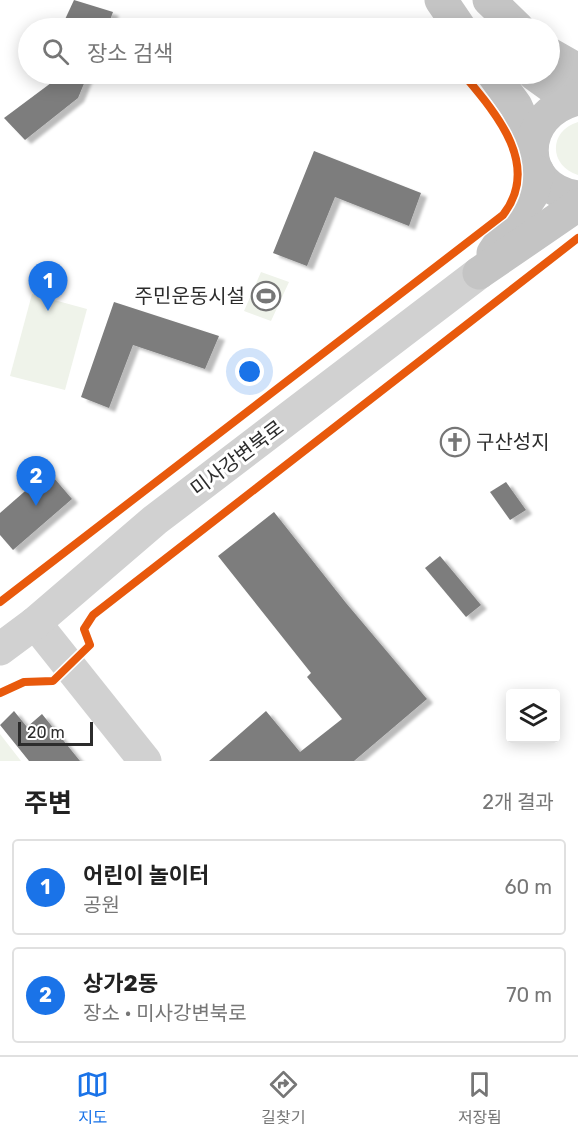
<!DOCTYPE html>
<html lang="ko">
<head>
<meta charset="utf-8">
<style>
	:root { --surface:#fff; --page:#f2f2f2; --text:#222; --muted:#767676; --line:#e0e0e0; --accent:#1a73e8 }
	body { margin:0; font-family:Rubik,"Noto Sans KR",sans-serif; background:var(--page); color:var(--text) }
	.controls { position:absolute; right:18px; bottom:18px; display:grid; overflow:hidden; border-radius:6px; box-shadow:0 3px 15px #0003 }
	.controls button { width:54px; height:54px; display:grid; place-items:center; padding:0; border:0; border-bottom:2px solid var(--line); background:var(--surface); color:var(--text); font:30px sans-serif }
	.scale { position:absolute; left:18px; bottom:15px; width:75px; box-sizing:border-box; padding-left:6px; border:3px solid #2c2c2c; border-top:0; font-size:16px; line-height:21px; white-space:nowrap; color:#2c2c2c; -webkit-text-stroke:4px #fff; paint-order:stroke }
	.you { position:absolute; left:250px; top:372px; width:21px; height:21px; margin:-15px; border:4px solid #fff; border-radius:50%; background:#1a73e8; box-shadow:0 0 0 9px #1a73e833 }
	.badge { display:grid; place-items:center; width:39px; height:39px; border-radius:50%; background:var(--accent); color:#fff; font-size:20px; font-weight:700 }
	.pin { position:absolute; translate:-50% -50px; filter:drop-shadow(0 2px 3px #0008) }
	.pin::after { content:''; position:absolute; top:32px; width:21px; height:18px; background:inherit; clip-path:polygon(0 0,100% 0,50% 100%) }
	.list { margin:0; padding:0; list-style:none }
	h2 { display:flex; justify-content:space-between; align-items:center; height:78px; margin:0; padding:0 24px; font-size:26px }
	h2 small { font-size:20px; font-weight:400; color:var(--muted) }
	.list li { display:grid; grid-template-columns:39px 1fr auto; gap:18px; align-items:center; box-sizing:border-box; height:96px; margin:0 12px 12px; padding:0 12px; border:2px solid var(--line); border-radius:6px }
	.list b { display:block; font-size:22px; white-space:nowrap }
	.list p { margin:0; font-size:20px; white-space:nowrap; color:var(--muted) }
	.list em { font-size:20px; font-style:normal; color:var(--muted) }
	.icon { flex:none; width:33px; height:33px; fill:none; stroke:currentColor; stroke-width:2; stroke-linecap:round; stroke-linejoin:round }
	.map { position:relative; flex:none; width:578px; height:761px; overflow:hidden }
	.search { position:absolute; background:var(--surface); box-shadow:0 3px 15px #0003; left:18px; right:18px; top:18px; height:66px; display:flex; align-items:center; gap:15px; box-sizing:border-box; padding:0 21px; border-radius:33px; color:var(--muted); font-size:22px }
	.sheet { height:294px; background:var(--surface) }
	nav { display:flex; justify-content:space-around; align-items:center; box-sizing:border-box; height:84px; border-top:2px solid var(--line); background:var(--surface); font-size:16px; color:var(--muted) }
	nav a { display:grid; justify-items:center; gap:3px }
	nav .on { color:var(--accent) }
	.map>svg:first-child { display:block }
	.green { fill:#eff3ea }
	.building { fill:#7d7d7d; filter:url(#shadow) }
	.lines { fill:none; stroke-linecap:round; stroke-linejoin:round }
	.minor { stroke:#d1d1d1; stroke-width:33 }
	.major { stroke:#c4c4c4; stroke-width:33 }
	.cycleway-casing { stroke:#fff; stroke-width:11 }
	.cycleway { stroke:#e8590c; stroke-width:8 }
	.labels { text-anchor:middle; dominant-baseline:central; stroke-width:6; stroke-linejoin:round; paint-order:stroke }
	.poi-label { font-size:20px; fill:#2c2c2c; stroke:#fff; text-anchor:end }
	.street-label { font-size:20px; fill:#2c2c2c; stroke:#fff }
</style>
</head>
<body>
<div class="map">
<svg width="578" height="761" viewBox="0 0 578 761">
	<defs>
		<filter id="shadow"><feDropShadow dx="6" dy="4" stdDeviation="1.5" flood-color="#0004"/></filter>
	</defs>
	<rect width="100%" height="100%" fill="#fff"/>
	<g class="green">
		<path d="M 578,122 L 578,175 C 549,166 548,131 578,122 Z"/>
		<path d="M 261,272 L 289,282 L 271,321 L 244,311 Z"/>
		<path d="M 32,294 L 87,309 L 65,390 L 10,376 Z"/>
		<path d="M 0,734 L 21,761 L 0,761 Z"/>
	</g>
	<g class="building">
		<path d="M 74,0 L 113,12 L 107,28 L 61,28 Z"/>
		<path d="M 63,74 L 88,74 L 78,98 L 25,140 L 4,118 Z"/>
		<path d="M 314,151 L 421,193 L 409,226 L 335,197 L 307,266 L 273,253 Z"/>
		<path d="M 114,302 L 219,336 L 205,369 L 133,345 L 109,408 L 81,397 Z"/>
		<path d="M 48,471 L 72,499 L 13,550 L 0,535 L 0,513 Z"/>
		<path d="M 506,482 L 526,510 L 510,520 L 490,492 Z"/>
		<path d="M 274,512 L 346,603 L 427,699 L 354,761 L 209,761 L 266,711 L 300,752 L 342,719 L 307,677 L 311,673 L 218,556 Z"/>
		<path d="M 440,556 L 481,605 L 466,617 L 425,568 Z"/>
		<path d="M 14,711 L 27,727 L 42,714 L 80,761 L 29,761 L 0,725 Z"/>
	</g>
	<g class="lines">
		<g class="minor">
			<path d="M 35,623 L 145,761"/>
			<path d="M 0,649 L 35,623 L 155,520 L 479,273"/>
		</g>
		<g class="major">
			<path d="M 441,0 L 460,28"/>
			<path d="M 489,0 L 518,28"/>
			<path d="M 550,54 L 578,70"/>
			<path d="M 493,74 L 516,106 L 532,142"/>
			<path d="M 534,74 L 559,92 L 578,99"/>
			<path d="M 578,99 C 517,113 517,189 578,197"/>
			<path d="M 493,253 L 532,195 L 538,172"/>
			<path d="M 479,273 L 578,205"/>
		</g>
		<g class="cycleway-casing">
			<g id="cycleway">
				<path d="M 0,602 L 503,215 C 542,165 495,112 463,74"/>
				<path d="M 0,693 L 24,682 L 53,681 L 90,645 L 84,629 L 93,615 L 578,238"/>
			</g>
		</g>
		<use href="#cycleway" class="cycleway"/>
	</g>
	<defs>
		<g id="stadium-ring" transform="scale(1.5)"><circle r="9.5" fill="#fff" stroke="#767676" stroke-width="1.5"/><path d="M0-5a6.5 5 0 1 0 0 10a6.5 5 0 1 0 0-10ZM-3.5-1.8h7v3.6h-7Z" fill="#767676"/></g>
		<g id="church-ring" transform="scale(1.5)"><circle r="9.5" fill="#fff" stroke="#767676" stroke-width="1.5"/><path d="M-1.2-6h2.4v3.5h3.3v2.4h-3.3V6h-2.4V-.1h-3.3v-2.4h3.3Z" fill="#767676"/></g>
	</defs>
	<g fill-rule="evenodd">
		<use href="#stadium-ring" x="266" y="296"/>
		<use href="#church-ring" x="455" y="442"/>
	</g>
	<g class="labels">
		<g class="poi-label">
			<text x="245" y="296">주민운동시설</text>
			<text x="476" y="442" text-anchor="start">구산성지</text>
		</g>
		<g class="street-label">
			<text transform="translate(237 458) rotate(-37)">미사강변북로</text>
		</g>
	</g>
</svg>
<div class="controls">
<button><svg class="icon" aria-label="layers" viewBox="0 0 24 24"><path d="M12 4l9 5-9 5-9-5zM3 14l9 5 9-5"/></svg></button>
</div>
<div class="scale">20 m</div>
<div class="you"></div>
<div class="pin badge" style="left:48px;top:311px">1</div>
<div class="pin badge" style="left:36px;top:506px">2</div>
<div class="search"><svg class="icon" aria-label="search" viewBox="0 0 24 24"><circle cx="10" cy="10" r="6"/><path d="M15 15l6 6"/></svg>장소 검색</div>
</div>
<section class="sheet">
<h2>주변<small>2개 결과</small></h2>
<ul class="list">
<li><span class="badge">1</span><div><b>어린이 놀이터</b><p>공원</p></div><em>60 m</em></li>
<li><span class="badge">2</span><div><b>상가2동</b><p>장소 · 미사강변북로</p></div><em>70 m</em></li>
</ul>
</section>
<nav>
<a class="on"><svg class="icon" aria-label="map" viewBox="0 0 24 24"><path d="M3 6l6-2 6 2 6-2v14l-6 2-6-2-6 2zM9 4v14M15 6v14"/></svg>지도</a>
<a><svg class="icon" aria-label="directions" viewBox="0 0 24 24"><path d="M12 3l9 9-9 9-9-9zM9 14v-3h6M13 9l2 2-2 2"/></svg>길찾기</a>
<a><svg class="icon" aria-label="saved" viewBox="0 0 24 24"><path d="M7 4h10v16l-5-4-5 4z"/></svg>저장됨</a>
</nav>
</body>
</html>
